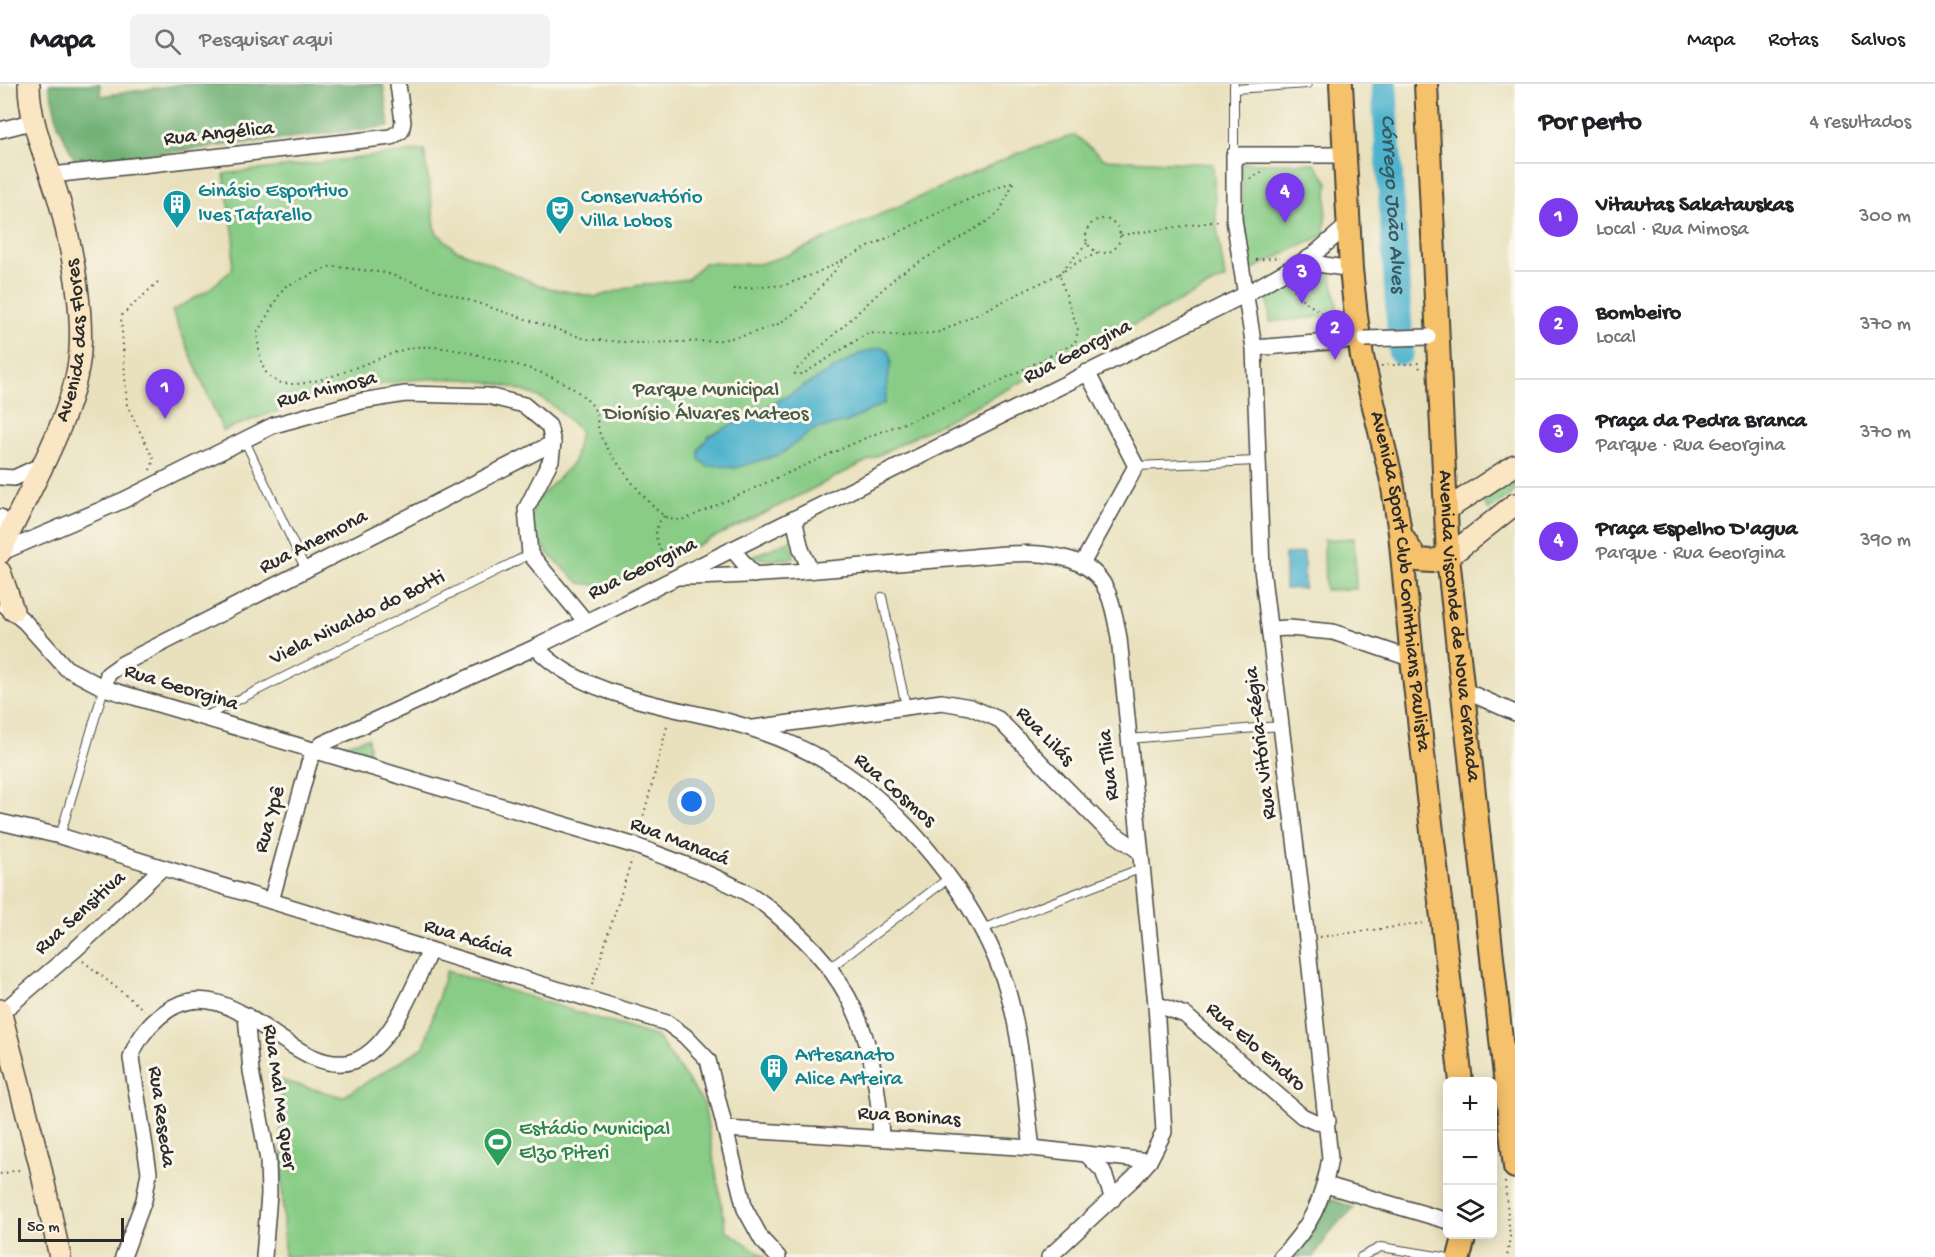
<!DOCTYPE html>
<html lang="pt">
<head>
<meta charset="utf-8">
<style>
	:root { --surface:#fff; --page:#f2f2f2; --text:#202124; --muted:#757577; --line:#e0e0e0; --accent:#7c3aed }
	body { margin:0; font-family:"Gochi Hand",sans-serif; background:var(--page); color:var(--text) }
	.controls { position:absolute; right:18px; bottom:18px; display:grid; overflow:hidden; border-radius:9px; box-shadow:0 3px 15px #0003 }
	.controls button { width:54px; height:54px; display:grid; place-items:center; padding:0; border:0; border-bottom:2px solid var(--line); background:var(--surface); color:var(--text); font:30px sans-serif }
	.scale { position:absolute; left:18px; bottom:15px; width:106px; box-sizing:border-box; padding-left:6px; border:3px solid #2b2b2b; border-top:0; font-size:16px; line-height:21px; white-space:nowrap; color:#2b2b2b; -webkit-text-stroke:4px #fbf7ec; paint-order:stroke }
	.you { position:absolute; left:692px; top:718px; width:21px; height:21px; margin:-15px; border:4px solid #fff; border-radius:50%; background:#1a73e8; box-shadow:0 0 0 9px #1a73e833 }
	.badge { display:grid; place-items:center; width:39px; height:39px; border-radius:50%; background:var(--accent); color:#fff; font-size:20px; font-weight:700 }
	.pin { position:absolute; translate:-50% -50px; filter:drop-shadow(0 2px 3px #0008) }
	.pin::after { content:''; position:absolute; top:32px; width:21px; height:18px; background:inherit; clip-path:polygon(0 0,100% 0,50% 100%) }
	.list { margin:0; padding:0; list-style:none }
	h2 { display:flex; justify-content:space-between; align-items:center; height:78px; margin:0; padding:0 24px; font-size:26px }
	h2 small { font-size:20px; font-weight:400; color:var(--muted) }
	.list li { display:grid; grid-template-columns:39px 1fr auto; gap:18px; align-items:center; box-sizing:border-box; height:108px; padding:0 24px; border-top:2px solid var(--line) }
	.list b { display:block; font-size:22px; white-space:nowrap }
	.list p { margin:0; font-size:20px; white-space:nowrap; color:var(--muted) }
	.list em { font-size:20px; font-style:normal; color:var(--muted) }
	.icon { flex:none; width:33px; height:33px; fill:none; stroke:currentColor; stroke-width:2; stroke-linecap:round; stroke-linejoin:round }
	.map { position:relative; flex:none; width:1515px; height:1173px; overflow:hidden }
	header { display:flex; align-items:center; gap:36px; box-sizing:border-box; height:84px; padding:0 30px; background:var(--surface); border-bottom:2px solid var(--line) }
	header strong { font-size:28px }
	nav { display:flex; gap:33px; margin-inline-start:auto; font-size:21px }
	.search { width:420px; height:54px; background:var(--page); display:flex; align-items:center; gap:15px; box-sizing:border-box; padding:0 21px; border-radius:9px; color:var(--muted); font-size:22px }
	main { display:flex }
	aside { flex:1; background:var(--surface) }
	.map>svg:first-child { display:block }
	.green { fill:#88cc86; stroke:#5a7c58; stroke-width:1.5 }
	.forest { fill:#6eb073; stroke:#4c6e4f; stroke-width:1.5 }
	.water { fill:#4db2cc; stroke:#3c6e7c; stroke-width:1.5 }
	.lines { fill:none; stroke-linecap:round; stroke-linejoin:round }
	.river { stroke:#4db2cc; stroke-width:26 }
	.lane-casing { stroke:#484641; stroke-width:10 }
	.street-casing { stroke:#484641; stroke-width:18 }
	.secondary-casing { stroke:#484641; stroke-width:24 }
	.primary-casing { stroke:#484641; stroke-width:26 }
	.path { stroke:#484641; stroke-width:2; stroke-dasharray:1.5 4.5; stroke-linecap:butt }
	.lane { stroke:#fff; stroke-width:8 }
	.street { stroke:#fff; stroke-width:15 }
	.secondary { stroke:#fbe6c4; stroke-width:21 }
	.primary { stroke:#f5c16b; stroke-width:22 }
	.street-bridge-casing { stroke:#484641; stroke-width:18; stroke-linecap:butt }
	.street-bridge { stroke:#fff; stroke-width:15 }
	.labels { text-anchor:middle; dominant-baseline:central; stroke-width:6; stroke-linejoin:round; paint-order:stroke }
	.street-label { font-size:21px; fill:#2b2b2b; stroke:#fbf7ec }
	.culture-label { font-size:21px; fill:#0d838f; stroke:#fbf7ec; text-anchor:start }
	.park-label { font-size:21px; fill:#475b46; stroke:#fbf7ec }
	.leisure-label { font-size:21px; fill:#27864d; stroke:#fbf7ec; text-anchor:start }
	.water-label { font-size:22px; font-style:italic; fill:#375a63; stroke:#fbf7ec }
</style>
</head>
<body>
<header>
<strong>Mapa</strong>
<div class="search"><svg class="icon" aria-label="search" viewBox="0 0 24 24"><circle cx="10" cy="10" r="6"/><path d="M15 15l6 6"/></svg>Pesquisar aqui</div>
<nav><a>Mapa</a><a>Rotas</a><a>Salvos</a></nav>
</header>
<main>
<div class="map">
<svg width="1515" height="1173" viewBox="0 0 1515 1173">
	<rect width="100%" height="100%" fill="#fbf7ec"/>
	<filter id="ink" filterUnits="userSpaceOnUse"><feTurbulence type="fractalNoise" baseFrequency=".0167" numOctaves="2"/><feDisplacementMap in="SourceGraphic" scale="12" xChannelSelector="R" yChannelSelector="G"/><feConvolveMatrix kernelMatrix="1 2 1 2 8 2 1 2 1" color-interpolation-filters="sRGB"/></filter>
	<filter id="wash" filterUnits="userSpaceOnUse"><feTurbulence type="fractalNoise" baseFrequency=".008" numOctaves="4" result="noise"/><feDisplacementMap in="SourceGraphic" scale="24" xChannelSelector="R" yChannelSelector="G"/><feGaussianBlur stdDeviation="1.35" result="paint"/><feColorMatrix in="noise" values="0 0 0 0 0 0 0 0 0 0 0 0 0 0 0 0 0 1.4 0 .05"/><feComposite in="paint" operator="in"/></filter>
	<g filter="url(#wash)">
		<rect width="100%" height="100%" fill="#e9e1be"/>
		<g class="green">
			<path d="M 1075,51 L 1104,75 L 1213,80 L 1216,138 L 1225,194 L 765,429 L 630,493 L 604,502 L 580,499 L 549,471 L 531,445 L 534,419 L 574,378 L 580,347 C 565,332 550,316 529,309 C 456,282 378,297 305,319 C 277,327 250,335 223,347 L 172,227 L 207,207 L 232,186 L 234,153 L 224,90 L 424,66 L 436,148 L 455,165 L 544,203 L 596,213 L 635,202 L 688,195 L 704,179 L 759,180 L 791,170 L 1023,67 Z"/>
			<path d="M 1241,79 L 1314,79 L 1328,98 L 1324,151 L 1246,188 Z"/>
			<path d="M 1330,183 L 1339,231 L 1270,238 L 1267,208 Z"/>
			<path d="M 1515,395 L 1515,407 L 1489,426 L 1483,417 Z"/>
			<path d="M 1354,454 L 1356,505 L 1325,506 L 1324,456 Z"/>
			<path d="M 791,456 L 794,474 L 770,476 L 752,473 Z"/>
			<path d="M 368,654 L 370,674 L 333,663 Z"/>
			<path d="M 446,887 L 657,953 L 704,1020 L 726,1146 L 765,1173 L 284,1173 L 280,996 L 343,1013 L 424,963 Z"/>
		</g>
		<g class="forest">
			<path d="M 49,0 L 100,0 L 101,12 L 182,0 L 383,0 L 389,42 L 76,79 L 58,40 Z"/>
			<path d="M 1331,1115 L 1354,1124 L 1334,1143 L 1313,1173 L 1292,1173 Z"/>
		</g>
		<g class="water">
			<path d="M 882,263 L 888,266 L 891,276 L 885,319 L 847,338 L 813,346 L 781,370 L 735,384 L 714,381 L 708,383 L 699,375 L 699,365 L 709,352 L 773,320 L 861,269 Z"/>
			<path d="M 1304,469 L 1304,504 L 1285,505 L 1285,470 Z"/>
		</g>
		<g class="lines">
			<path class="river" id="s1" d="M 1384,0 L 1401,268"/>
		</g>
	</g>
	<g filter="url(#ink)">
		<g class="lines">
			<g class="lane-casing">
				<g id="lane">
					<path d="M 1234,1 L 1234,71"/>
					<path d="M 1234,5 L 1307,0"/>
					<path d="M 244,355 L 306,486"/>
					<path d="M 1136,382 L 1257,377"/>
					<path d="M 882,513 L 906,622"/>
					<path d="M 204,633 L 530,470"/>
					<path d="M 1129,655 L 1280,642"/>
					<path d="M 60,752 L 104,604"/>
					<path d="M 982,845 L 1142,784"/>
					<path d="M 831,883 L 949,794"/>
					<path d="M 1361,1173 L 1381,1163 L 1444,1173"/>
				</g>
			</g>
			<g class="street-casing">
				<g id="street">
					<path d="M 0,46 L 35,37"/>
					<path d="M 52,91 L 391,53 L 401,47 L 403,38 L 398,0"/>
					<path d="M 1301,182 L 1318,180 L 1351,185"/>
					<path d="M 1254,264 L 1365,255"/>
					<path d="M 0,393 L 14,394 L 44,380"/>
					<path d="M 0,433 L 6,456"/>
					<path d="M 794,435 L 801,465 L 810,485"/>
					<path d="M 732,465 L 754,491"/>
					<path d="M 0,469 L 124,416 L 274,341 L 362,317 L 405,310 L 488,312 L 524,321 L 549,342 L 553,359 L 551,376 L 526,425 L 530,470 L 586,538"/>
					<path d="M 1082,480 L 1136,382 L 1087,288"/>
					<path d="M 680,493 C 770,493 860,481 949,475 C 990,472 1043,462 1081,480 C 1110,493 1114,527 1119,554 L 1156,920 L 1164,1048 L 1149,1077 L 1135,1093 L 1049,1173"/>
					<path d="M 6,522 L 25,538 L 66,584 L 104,604 L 636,762 C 675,777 717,791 754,813 C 768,822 780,834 793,845 C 858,903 877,967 881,1053"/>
					<path d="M 1270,545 L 1289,544 L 1333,548 L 1412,575"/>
					<path d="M 536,563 C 575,608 658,621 715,634 C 755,644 796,659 832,681 C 905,726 972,810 1002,890 C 1022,944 1024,1007 1032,1064"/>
					<path d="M 104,604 L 108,590 L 122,580 L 553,359"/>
					<path d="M 1461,605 L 1515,629"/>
					<path d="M 754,644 L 942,618 L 970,623 L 998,635 L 1102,741 L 1139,767"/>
					<path d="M 0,738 L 60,752 L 667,939 L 685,952 L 708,976 L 745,1125 L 762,1156 L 778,1173"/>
					<path d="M 271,817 L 309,679 L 314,668 L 322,660 L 536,563 L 1246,210 L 1312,172 L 1349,140"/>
					<path d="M 1156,920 L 1185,931 L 1302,1032 L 1315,1038 L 1328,1037"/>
					<path d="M 1,929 L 76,865 L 161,785"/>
					<path d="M 246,931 L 251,987 L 268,1076 L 269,1110 L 264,1173"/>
					<path d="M 725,1045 L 1032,1064 L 1149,1077"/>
					<path d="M 1088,1072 L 1103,1087 L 1113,1115"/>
					<path d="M 1326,1101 L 1448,1137"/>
					<path d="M 123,1173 L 144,1116 L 149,1088 L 131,974 C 135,959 147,943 159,933 C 228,872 292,998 354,977 C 391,964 415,900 430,866"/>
					<path d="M 1281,1173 C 1311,1142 1323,1117 1330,1074 L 1307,855 L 1262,485 L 1254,264 L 1234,135 L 1234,71 L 1345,71"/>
				</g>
			</g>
			<g class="secondary-casing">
				<g id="secondary">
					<path d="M 1446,426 L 1515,381"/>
					<path id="s2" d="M 0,469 C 26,410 76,331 80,267 C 83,222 73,171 62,127 C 52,86 29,43 29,0"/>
					<path d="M 1448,473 L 1515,420"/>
					<path d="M 0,488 L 13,526"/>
					<path d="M 0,926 L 40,1081 L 60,1173"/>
				</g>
			</g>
			<g class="primary-casing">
				<g id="primary">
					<path id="s3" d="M 1341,0 L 1351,185 L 1356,232 L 1362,273 L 1392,397 L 1400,449 L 1412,575 L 1461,998"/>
					<path id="s4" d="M 1426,0 L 1448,473 L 1515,1083"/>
					<path d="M 1402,453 L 1417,476 L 1432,477 L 1448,473"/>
					<path d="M 1459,1173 L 1465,1150"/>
				</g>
			</g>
			<g class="path">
				<path d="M 1250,95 L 1265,86"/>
				<circle cx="1103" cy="152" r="17"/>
				<path d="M 1121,151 L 1219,137"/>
				<path d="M 1087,159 L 1059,190 L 1083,175 L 1099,169"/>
				<path d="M 1256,176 L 1280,173"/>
				<path d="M 1291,200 C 1300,219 1322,227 1338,241"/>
				<path d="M 733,205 L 785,201 L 814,190 L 950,123 L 1014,97 L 1000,127 L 991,135 L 898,191 L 796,286 L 795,290 L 803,290 L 868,249 L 903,252 L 940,248 L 1059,190 L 1078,246 L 1075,259 L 959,318 L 870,352 L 688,434 C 679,437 670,437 663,431 C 646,419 610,371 601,353 C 596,342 599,328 590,319 C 568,295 531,284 501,277 C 474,270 444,261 416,263 C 384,266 296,320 269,292 C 259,282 259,262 257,249 L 284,203 L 331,182 L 386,189 L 586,255 L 638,259 L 716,257 L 747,251 L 778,240 L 802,224 L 846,174"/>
				<path d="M 1381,282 L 1419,279 L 1420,287"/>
				<path d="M 150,386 L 154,376 L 127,321 L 121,232 L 159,197"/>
				<path d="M 664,432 C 649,449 658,462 669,480"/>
				<path d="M 639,749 L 668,639"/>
				<path d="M 1320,853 L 1425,839"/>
				<path d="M 83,877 L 144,926"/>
				<path d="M 592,901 L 632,775"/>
				<path d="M 0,1090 L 23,1085"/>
				<path d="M 1505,1098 L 1510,1153 L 1507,1173"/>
			</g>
			<use href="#lane" class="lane"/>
			<use href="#street" class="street"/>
			<use href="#secondary" class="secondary"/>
			<use href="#primary" class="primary"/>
			<g class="street-bridge-casing">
				<path id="street-bridge" d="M 1365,255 L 1428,253"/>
			</g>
			<use href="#street-bridge" class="street-bridge"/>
		</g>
	</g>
	<defs>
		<g id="building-pin" transform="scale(1.5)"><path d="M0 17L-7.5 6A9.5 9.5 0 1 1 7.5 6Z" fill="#0f9aa8" stroke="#fbf7ec"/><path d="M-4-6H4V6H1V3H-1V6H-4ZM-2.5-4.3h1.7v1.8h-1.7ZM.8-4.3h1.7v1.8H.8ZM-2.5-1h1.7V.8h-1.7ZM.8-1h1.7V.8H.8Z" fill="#fff"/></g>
		<g id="theatre-pin" transform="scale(1.5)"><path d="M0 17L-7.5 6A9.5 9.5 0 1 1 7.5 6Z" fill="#0f9aa8" stroke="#fbf7ec"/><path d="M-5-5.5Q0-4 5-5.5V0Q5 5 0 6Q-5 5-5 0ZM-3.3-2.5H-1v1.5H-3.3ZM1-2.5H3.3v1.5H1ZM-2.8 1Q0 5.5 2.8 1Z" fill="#fff"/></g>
		<g id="stadium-pin" transform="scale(1.5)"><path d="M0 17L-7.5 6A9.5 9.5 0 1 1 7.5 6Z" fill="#2e9e5b" stroke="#fbf7ec"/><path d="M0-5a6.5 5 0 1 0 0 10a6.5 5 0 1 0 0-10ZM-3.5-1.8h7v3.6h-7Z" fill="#fff"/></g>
	</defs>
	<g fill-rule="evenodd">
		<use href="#building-pin" x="177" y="120"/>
		<use href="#theatre-pin" x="560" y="126"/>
		<use href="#building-pin" x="774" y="984"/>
		<use href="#stadium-pin" x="498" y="1058"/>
	</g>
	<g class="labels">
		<g class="street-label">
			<text transform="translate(219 51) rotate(-6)">Rua Angélica</text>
			<text stroke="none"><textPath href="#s2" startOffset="228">Avenida das Flores</textPath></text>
			<text transform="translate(1078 269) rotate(-27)">Rua Georgina</text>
			<text transform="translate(327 307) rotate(-14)">Rua Mimosa</text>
			<text transform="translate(314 459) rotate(-27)">Rua Anemona</text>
			<text transform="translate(643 486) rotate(-26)">Rua Georgina</text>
			<text stroke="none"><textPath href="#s3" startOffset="502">Avenida Sport Club Corinthians Paulista</textPath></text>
			<text transform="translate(358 535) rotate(-26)">Viela Nivaldo do Botti</text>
			<text stroke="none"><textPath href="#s4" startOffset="543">Avenida Visconde de Nova Granada</textPath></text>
			<text transform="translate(181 605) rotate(17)">Rua Georgina</text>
			<text transform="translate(1044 653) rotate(46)">Rua Lilás</text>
			<text transform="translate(1262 659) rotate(-97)">Rua Vitória-Régia</text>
			<text transform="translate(1110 681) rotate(-96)">Rua Tília</text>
			<text transform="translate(894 707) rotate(41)">Rua Cosmos</text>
			<text transform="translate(271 736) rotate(-74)">Rua Ypê</text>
			<text transform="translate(679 759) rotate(21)">Rua Manacá</text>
			<text transform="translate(81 830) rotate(-42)">Rua Sensitiva</text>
			<text transform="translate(468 856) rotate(17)">Rua Acácia</text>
			<text transform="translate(1255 964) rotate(41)">Rua Elo Endro</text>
			<text transform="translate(278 1013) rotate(82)">Rua Mal Me Quer</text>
			<text transform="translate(160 1033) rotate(82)">Rua Reseda</text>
			<text transform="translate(909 1034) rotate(4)">Rua Boninas</text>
		</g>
		<g class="culture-label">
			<text x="198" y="108">Ginásio Esportivo<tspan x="198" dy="24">Ives Tafarello</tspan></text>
			<text x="581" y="114">Conservatório<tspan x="581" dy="24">Villa Lobos</tspan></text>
			<text x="795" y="972">Artesanato<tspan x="795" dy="24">Alice Arteira</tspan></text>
		</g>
		<g class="park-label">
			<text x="706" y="307">Parque Municipal<tspan x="706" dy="24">Dionísio Álvares Mateos</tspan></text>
		</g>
		<g class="leisure-label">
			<text x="519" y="1046">Estádio Municipal<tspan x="519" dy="24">Elzo Piteri</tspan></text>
		</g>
		<g class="water-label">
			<text stroke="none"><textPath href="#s1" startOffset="120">Córrego João Alves</textPath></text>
		</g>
	</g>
</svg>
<div class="controls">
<button>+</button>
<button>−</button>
<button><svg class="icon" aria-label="layers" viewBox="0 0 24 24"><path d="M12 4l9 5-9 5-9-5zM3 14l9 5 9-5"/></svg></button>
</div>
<div class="scale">50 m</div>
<div class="you"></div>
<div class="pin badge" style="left:165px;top:335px">1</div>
<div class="pin badge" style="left:1335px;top:276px">2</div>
<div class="pin badge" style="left:1302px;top:220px">3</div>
<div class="pin badge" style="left:1285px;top:139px">4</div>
</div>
<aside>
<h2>Por perto<small>4 resultados</small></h2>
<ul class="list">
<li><span class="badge">1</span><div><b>Vitautas Sakatauskas</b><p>Local · Rua Mimosa</p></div><em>300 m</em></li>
<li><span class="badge">2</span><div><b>Bombeiro</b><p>Local</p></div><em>370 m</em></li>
<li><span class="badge">3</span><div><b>Praça da Pedra Branca</b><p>Parque · Rua Georgina</p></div><em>370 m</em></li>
<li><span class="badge">4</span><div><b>Praça Espelho D'agua</b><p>Parque · Rua Georgina</p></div><em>390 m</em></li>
</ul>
</aside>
</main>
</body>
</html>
